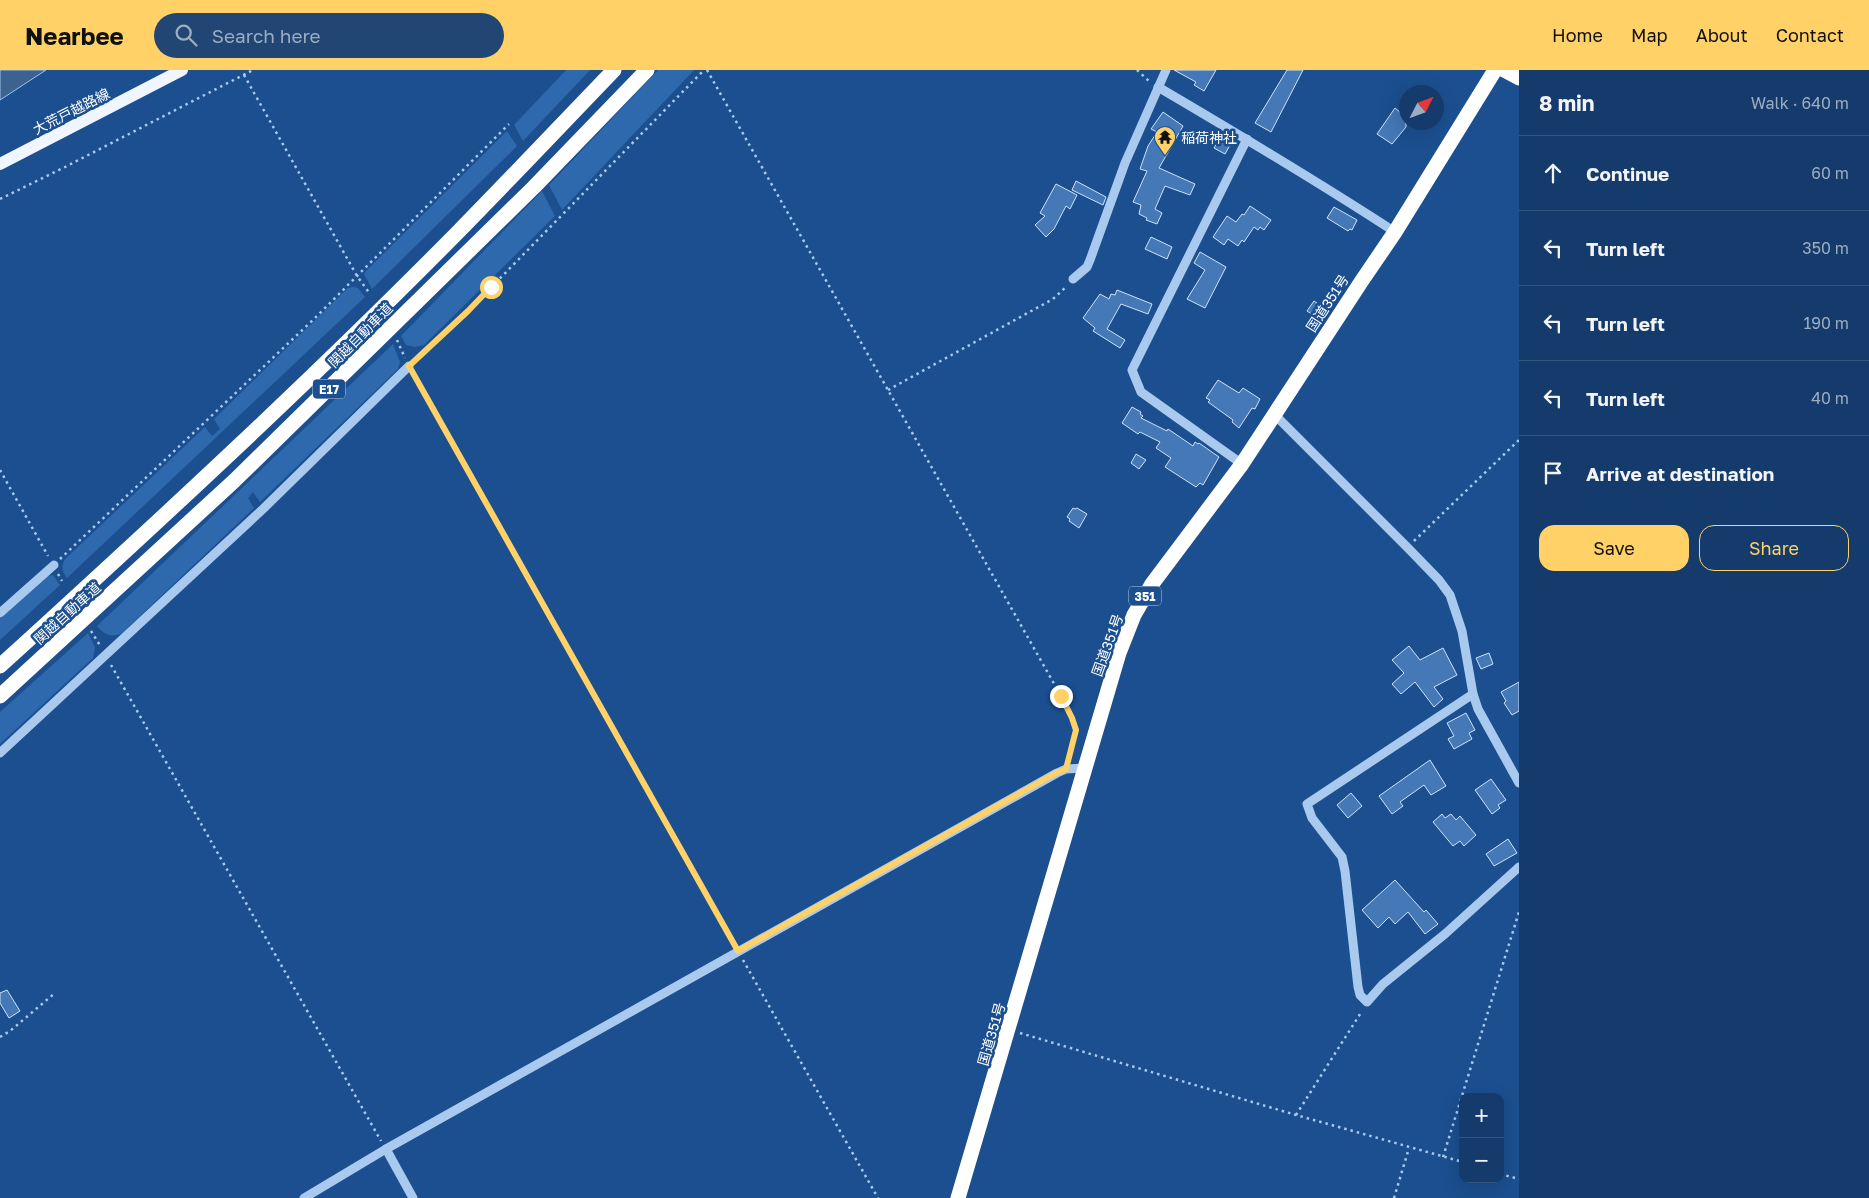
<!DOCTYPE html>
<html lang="en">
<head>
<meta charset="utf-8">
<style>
	:root { --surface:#143b6b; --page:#214673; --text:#f1f3f6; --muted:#9dadc1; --line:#33557e; --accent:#ffd166 }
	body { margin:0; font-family:"Golos Text","Noto Sans JP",sans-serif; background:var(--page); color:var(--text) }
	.controls { position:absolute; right:15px; bottom:15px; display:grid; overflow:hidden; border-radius:10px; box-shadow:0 5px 20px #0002 }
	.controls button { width:45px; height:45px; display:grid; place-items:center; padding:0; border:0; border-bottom:1px solid var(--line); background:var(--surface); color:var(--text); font:25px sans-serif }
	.compass { position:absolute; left:1399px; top:15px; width:45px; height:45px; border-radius:50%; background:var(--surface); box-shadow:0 5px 20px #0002; rotate:48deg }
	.stop { position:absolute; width:15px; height:15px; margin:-11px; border:4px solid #ffd166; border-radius:50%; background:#fff }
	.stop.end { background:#ffd166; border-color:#fff; box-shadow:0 1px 5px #0008 }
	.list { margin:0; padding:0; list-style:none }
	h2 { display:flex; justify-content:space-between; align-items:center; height:65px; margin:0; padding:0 20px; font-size:21px }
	h2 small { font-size:16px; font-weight:400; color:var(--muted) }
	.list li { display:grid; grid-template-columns:32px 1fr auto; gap:15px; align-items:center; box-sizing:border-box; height:75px; padding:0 20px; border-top:1px solid var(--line) }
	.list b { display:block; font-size:19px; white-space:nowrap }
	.list em { font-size:16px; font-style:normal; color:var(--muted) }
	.actions { display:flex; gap:10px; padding:15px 20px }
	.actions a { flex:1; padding:11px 0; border:1px solid var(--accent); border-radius:15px; text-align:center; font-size:18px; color:var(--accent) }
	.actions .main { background:var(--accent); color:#111 }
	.icon { flex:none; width:28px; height:28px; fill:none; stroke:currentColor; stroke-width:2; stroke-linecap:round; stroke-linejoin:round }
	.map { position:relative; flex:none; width:1519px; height:1128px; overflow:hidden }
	header { display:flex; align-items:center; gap:30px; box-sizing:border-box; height:70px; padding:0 25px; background:var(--accent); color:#111 }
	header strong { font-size:24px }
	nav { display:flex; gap:28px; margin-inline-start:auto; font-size:18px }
	.search { width:350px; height:45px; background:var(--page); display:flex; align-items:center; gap:12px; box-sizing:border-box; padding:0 18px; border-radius:28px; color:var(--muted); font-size:19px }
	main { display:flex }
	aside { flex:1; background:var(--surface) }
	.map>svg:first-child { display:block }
	.green { fill:#2e69ad }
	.water { fill:#3c6290; stroke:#9cc4f0 }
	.building { fill:#4478b7; stroke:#cfe3fa }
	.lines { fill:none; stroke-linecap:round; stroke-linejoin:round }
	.path { stroke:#a9c9ee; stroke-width:2.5; stroke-dasharray:2.5 4; stroke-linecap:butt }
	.minor { stroke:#a9c9ee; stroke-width:9 }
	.major { stroke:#f0f6ff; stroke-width:12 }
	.highway { stroke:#fff; stroke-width:15 }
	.route { stroke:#ffd166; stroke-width:6 }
	.labels { text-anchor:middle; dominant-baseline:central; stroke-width:5; stroke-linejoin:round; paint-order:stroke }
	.shield { fill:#1b4f8f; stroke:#bbcadd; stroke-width:1 }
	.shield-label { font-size:12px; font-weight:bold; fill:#fff }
	.street-label { font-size:14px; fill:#fff; stroke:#1b4f8f }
	.poi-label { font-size:14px; fill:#fff; stroke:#1b4f8f; text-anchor:start }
</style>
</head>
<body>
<header>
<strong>Nearbee</strong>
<div class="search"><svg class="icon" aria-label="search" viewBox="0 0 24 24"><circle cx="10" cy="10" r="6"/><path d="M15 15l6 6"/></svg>Search here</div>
<nav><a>Home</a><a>Map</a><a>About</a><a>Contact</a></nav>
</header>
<main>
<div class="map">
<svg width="1519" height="1128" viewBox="0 0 1519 1128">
	<rect width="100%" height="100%" fill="#1b4f8f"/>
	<g class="green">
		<path d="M 566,0 L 590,0 L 523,71 L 514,55 Z"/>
		<path d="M 658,0 L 694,0 L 562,140 L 549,115 Z"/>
		<path d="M 507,61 L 517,76 L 372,219 L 364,204 L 366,201 Z"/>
		<path d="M 542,121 L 555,146 L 424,275 L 415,277 L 406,275 L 401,266 Z"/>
		<path d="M 353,217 L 358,218 L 365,227 L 67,508 C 62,500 60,496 66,488 L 205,357 L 212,366 L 220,359 L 214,349 L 348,218 Z"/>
		<path d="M 393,274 L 400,292 L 398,299 L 260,432 L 253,422 L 248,428 L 254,438 L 121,564 C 109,567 105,565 97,556 Z"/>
		<path d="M 53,505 L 60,515 L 0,570 L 0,548 L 47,506 Z"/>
		<path d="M 88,563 L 95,577 L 93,588 L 0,674 L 0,642 Z"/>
	</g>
	<path class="water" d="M 0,0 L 46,0 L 0,30 Z"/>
	<g class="building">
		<path d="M 1174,0 L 1216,0 L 1204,21 L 1194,15 L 1196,12 Z"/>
		<path d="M 1287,0 L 1303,0 L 1271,62 L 1255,53 Z"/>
		<path d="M 1395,38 L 1406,47 L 1406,57 L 1392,74 L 1377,64 Z"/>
		<path d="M 1163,42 L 1183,56 L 1159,98 L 1195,114 L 1190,125 L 1165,116 L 1155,139 L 1162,143 L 1157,154 L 1146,150 L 1147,148 L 1139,144 L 1141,135 L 1133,132 L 1147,101 L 1140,99 L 1148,76 L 1157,62 L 1151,59 Z"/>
		<path d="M 1223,63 L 1229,66 L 1227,73 L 1230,75 L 1225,84 L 1214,78 Z"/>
		<path d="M 1076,111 L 1106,127 L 1103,135 L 1072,120 Z"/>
		<path d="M 1056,114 L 1077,125 L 1070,139 L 1066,136 L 1054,159 L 1046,167 L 1035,155 L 1045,146 L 1040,143 Z"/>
		<path d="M 1250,136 L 1271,150 L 1264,160 L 1260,157 L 1258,160 L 1254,157 L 1244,172 L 1242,170 L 1238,176 L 1228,169 L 1224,175 L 1213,167 L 1227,146 L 1236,152 L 1242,144 L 1244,145 Z"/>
		<path d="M 1334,137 L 1357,150 L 1352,160 L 1350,159 L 1348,161 L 1327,148 Z"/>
		<path d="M 1151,167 L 1172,177 L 1167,189 L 1145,179 Z"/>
		<path d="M 1200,182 L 1226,197 L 1205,238 L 1187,229 L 1205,200 L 1194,193 Z"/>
		<path d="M 1117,220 L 1152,234 L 1148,244 L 1121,234 L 1107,259 L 1125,270 L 1120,278 L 1093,261 L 1095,258 L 1083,248 L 1100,224 L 1109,229 L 1111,224 L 1115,225 Z"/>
		<path d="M 1314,231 L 1324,238 L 1318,248 L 1307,241 Z"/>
		<path d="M 1218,310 L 1239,323 L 1243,318 L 1260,329 L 1255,339 L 1252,338 L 1239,358 L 1232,352 L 1233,350 L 1208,332 L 1210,330 L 1206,328 Z"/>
		<path d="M 1132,337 L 1141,342 L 1140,344 L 1143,346 L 1141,348 L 1167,361 L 1168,359 L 1193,376 L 1195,372 L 1198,374 L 1199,373 L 1219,387 L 1203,415 L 1200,413 L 1196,417 L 1165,397 L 1171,388 L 1156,378 L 1160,372 L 1140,362 L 1138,364 L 1122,353 Z"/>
		<path d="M 1136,384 L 1146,390 L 1139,399 L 1131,393 Z"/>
		<path d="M 1073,438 L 1075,439 L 1077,438 L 1087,444 L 1079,458 L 1069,451 L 1070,449 L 1067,447 Z"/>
		<path d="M 1409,576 L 1420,590 L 1443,578 L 1457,605 L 1434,617 L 1443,629 L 1434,637 L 1415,612 L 1401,624 L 1392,614 L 1404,603 L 1392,590 Z"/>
		<path d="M 1489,583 L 1493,594 L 1481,599 L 1476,588 Z"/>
		<path d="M 1519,612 L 1519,641 L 1512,645 L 1504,633 L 1506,631 L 1501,622 Z"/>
		<path d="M 1466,643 L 1475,660 L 1469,663 L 1472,669 L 1454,679 L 1448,669 L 1454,666 L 1447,653 Z"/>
		<path d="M 1430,690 L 1446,716 L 1431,725 L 1424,715 L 1407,727 L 1400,732 L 1403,736 L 1392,744 L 1379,726 Z"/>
		<path d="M 1491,709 L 1506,730 L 1498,735 L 1500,738 L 1492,744 L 1475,720 Z"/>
		<path d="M 1351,723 L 1362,736 L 1348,748 L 1337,735 Z"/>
		<path d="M 1442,744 L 1445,748 L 1451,744 L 1456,750 L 1460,746 L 1476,765 L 1464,776 L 1460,771 L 1453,776 L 1433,752 Z"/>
		<path d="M 1508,769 L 1517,783 L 1494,796 L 1486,784 Z"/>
		<path d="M 1395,810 L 1424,842 L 1426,840 L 1438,854 L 1425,864 L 1408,842 L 1395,854 L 1389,847 L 1378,858 L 1362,840 Z"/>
		<path d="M 7,920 L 20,941 L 9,948 L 0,933 L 0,923 Z"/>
	</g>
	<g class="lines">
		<g class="path">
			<path d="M 707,0 L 1061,626 L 1072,648 L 1076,660 L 1068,690"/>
			<path d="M 1137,0 L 1150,12"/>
			<path d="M 244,5 L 357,206 L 370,224"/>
			<path d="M 0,129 L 65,97 L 253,0"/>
			<path d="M 397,270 L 405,288"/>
			<path d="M 416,290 L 468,241 L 704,0"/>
			<path d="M 415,306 L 733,872"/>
			<path d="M 888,320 L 1053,229 L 1067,216"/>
			<path d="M 0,400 L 48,486"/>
			<path d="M 1414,471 L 1519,370"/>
			<path d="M 60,489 L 315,248 L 509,54"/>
			<path d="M 58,504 L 62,511"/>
			<path d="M 91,561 L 101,577"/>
			<path d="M 111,595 L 381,1071"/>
			<path d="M 743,890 L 878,1128"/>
			<path d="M 1020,963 L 1296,1045 L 1463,1092"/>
			<path d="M 0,967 L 10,961 L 55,923"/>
			<path d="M 1296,1045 L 1362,941"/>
			<path d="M 1443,1087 L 1519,842"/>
			<path d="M 1500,1104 L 1519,1109"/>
			<path d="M 1394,1128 L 1409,1078"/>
		</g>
		<g class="minor">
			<path d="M 1158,17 C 1238,64 1317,111 1395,162"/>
			<path d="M 1073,209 L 1087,197 L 1090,190 L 1125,93 L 1166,0"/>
			<path d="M 1275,345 L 1407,477 L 1439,510 L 1450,525 L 1462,561 L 1473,624 L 1478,639 L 1519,713"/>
			<path d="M 1242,394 L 1141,322 L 1132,300 L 1247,69"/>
			<path d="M 0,543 L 54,495"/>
			<path d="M 1473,624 L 1307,734 L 1312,748 L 1342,787 L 1345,801 L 1358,917 L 1360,925 L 1367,932 L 1383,914 L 1445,864 L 1519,797"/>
			<path d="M 0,683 L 263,439 L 409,296"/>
			<path d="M 386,1079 L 413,1128"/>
			<path d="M 304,1128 L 386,1079 L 1057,703 L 1066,699 L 1085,698"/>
		</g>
		<path class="major" d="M 0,94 L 182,0"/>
		<g class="highway">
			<path d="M 1504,0 L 1519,8"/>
			<path d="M 0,596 C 156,454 311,311 459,161 C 511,108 562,54 614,0"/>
			<path d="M 0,626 L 234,411 L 534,117 L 647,0"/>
			<path d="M 958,1128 L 1119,583 L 1134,545 L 1152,514 L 1242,394 L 1361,212 L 1395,162 L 1495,0"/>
		</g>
	</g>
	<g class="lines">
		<path class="route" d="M 491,217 L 468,241 L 409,296 L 738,881 L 1056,703 L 1066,699 L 1076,660 L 1072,648 L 1061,626"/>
	</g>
	<defs>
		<g id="temple-pin" transform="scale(1.125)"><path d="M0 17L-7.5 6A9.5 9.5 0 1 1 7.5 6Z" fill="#ffd166" stroke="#1b4f8f"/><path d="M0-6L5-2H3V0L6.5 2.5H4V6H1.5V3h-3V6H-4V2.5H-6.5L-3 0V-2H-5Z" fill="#111"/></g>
	</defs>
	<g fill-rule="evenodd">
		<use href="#temple-pin" x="1165" y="67"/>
	</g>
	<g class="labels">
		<g class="shield">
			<rect x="313" y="309.5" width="32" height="19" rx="4"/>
			<rect x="1129" y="516.5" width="32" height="19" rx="4"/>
		</g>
		<g class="shield-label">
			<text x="329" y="319">E17</text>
			<text x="1145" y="526">351</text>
		</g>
		<g class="street-label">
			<text transform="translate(71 41) rotate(-27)">大荒戸越路線</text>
			<text transform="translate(1327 233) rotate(-57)">国道351号</text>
			<text transform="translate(360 265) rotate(-45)">関越自動車道</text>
			<text transform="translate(67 543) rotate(-42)">関越自動車道</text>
			<text transform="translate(1107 575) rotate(-70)">国道351号</text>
			<text transform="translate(991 964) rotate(-74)">国道351号</text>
		</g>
		<g class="poi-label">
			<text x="1181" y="67">稲荷神社</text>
		</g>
	</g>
</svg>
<div class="controls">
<button>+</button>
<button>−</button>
</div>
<svg class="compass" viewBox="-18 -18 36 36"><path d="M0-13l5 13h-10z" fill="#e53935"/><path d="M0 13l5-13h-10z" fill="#9dadc1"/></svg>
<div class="stop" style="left:491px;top:217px"></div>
<div class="stop end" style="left:1061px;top:626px"></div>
</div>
<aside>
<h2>8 min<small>Walk · 640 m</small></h2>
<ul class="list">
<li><svg class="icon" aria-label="ahead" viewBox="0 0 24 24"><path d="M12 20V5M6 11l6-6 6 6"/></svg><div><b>Continue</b></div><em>60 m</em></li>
<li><svg class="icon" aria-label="left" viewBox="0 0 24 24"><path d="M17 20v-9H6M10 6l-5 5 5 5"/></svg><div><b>Turn left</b></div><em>350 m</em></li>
<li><svg class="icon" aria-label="left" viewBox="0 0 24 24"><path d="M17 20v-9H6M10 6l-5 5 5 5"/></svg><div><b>Turn left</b></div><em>190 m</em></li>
<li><svg class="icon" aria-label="left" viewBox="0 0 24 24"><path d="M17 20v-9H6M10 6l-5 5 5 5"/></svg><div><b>Turn left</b></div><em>40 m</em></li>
<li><svg class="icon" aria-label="arrive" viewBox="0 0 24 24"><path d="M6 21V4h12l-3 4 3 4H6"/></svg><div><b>Arrive at destination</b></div></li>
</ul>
<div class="actions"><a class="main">Save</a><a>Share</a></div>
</aside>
</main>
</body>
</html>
